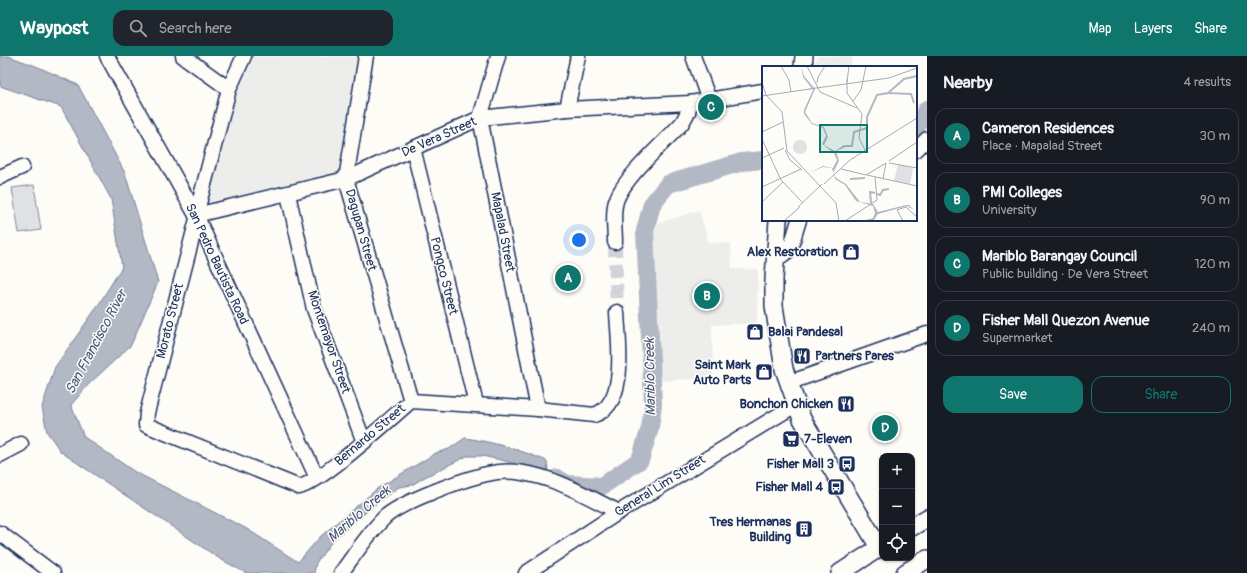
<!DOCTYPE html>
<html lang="en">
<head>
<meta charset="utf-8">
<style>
	:root { --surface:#171b24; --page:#20242c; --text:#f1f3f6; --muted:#9ea1a6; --line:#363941; --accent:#0f766e }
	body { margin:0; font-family:Pangolin,sans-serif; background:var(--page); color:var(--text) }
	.controls { position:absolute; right:12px; bottom:12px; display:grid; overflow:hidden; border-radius:8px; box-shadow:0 1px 3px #0004 }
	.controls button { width:36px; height:36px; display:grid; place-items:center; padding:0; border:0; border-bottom:1px solid var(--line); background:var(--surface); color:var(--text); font:20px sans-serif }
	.you { position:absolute; left:579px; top:184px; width:14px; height:14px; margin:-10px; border:3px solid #fff; border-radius:50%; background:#1a73e8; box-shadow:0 0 0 6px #1a73e833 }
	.badge { display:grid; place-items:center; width:26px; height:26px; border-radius:50%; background:var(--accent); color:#fff; font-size:13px; font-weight:700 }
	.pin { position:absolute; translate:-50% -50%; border:2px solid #fff; box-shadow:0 1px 4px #0006 }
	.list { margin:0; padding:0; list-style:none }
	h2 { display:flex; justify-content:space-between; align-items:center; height:52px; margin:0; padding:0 16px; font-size:17px }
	h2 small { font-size:13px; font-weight:400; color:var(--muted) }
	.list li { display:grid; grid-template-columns:26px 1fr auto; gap:12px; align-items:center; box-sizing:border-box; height:56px; margin:0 8px 8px; padding:0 8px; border:1px solid var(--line); border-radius:12px }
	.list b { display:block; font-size:15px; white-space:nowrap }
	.list p { margin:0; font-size:13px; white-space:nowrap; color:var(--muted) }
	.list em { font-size:13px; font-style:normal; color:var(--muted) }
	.actions { display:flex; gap:8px; padding:12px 16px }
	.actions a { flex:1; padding:9px 0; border:1px solid var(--accent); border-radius:12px; text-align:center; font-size:14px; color:var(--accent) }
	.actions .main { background:var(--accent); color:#fff }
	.icon { flex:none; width:22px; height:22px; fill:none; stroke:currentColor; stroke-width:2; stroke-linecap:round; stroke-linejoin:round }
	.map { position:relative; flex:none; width:927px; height:517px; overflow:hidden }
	header { display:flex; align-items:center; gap:24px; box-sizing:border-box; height:56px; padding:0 20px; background:var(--accent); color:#fff }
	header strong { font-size:19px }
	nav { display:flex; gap:22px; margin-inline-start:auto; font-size:14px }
	.search { width:280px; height:36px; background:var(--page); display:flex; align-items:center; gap:10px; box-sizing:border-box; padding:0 14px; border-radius:12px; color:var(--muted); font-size:15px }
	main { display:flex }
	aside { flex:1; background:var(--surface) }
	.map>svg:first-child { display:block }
	.built { fill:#edeeec }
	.green { fill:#e0e1e3; stroke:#7e88a0 }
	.water { fill:#b3b8c5; stroke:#76819c }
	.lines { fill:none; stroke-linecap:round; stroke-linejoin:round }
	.river { stroke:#b3b8c5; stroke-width:18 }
	.minor-tunnel { stroke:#d0d3d8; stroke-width:14; stroke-dasharray:14 7; stroke-linecap:butt }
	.minor-casing { stroke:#1b2f5e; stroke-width:17 }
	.major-casing { stroke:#1b2f5e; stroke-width:20 }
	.minor { stroke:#fdfcf7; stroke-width:14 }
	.major { stroke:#fdfcf7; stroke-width:17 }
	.labels { text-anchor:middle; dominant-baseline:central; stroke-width:3; stroke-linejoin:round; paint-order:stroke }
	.street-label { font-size:13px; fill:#1b2f5e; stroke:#fdfcf7 }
	.poi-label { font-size:13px; font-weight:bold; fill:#1b2f5e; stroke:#fdfcf7; text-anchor:end }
	.water-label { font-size:14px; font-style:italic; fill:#49587d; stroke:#fdfcf7 }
	.inset-river { fill:none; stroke:#b3b8c5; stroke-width:2 }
	.inset-road { fill:none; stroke:#a3aaba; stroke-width:1 }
	.view { fill:#0f766e; fill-opacity:0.15; stroke:#0f766e; stroke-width:2 }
	.inset-edge { fill:none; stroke:#1b2f5e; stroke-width:2 }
</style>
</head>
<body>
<header>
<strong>Waypost</strong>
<div class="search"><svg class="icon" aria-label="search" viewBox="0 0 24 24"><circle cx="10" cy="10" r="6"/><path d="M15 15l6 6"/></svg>Search here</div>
<nav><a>Map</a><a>Layers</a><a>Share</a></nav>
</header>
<main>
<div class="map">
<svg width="927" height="517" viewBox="0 0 927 517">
	<rect width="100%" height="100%" fill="#fdfcf7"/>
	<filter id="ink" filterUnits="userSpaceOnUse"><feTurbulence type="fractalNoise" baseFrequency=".025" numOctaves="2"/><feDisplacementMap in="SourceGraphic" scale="8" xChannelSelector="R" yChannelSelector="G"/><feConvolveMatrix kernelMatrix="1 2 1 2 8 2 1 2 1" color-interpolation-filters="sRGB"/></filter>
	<g filter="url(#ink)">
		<g class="built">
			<path d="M 248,0 L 358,0 L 339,121 L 320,128 L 296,127 L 203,151 L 236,29 Z"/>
			<path d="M 818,0 L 853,0 L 850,11 L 814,11 Z"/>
			<path d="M 699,154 L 709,187 L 731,187 L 732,213 L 758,213 L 757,267 L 712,269 L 713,322 L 661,325 L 651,170 Z"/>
		</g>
		<path class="green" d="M 34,129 L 41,174 L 19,177 L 12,132 Z"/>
		<path class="water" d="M 0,0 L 8,0 L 36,10 L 78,29 L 125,117 L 158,226 L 131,289 L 88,329 L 71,349 L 84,381 L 135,416 L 247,473 L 298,506 L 321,480 L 378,432 L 436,397 L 449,393 L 465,382 C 494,386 520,394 547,405 L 548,418 L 527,411 L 501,404 L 482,400 L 467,400 L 423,422 L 412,429 L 399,431 L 378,446 L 333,484 L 316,507 L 314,517 L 246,517 L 220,503 L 61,396 L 47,376 L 42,351 L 55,311 L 97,251 L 122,211 L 111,143 L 61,51 L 0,30 Z"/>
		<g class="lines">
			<g class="river">
				<path d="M 916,71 L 927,53"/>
				<path d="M 557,422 L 567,428 L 602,430 L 640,404 L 650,372 L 653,348 L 645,175 L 652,148 L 668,128 L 742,106 L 763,104"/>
			</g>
			<path class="minor-tunnel" d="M 615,186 L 617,256"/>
			<g class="minor-casing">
				<g id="minor">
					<path d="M 107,0 L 196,159 L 317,422"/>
					<path d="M 183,0 L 229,33"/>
					<path d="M 366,0 L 346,123 L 411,345"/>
					<path d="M 498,0 L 480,62 L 538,353"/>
					<path d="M 693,0 L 709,44"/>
					<path d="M 567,53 L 578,0"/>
					<path d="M 413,92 L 476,348"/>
					<path d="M 916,94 L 927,83"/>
					<path d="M 0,121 L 22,111"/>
					<path d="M 288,138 L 314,253 L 364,386"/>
					<path d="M 196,159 L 346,123 L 480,62 L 567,53 L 690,47 L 763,35"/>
					<path d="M 196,159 L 229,33 L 244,0"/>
					<path d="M 197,163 L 147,357 L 146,369 L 299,431 C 321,427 390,363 411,345 L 538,353 L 594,359 C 629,348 618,284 617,256"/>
					<path d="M 615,186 C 615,173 612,158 616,145 C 624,121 664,87 682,67 L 688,56 L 690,47"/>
					<path d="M 775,200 L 781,200 L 788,195 L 792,187 L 799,164"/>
					<path d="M 788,327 L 927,278"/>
					<path d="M 0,399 L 21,388"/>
					<path d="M 0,477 L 53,517"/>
					<path d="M 341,517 C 355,498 368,478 384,462 C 400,446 464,423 487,418 C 499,415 511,415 523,417 C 557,422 588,441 619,456"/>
					<path d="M 526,517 L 619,456 L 797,348"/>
				</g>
			</g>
			<g class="major-casing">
				<g id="major">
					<path d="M 803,11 L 804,0"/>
					<path d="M 778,164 L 774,223 L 774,250 L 784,313 L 802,363 L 879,491"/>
					<path d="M 912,471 L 927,462"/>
					<path d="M 840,517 L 882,490"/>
					<path d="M 905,517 L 927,503"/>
				</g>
			</g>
			<use href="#minor" class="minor"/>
			<use href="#major" class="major"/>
		</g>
	</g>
	<defs>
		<g id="shop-square" transform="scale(0.9)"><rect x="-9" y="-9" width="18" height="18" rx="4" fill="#1b2f5e" stroke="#fdfcf7"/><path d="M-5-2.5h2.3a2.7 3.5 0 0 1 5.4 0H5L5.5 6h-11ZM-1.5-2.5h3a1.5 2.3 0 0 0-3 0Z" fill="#fff"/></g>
		<g id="restaurant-square" transform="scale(0.9)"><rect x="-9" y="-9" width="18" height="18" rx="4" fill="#1b2f5e" stroke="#fdfcf7"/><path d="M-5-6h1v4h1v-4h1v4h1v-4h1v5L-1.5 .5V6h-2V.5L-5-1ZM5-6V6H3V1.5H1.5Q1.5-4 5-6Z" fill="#fff"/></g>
		<g id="supermarket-square" transform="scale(0.9)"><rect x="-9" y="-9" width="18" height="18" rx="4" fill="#1b2f5e" stroke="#fdfcf7"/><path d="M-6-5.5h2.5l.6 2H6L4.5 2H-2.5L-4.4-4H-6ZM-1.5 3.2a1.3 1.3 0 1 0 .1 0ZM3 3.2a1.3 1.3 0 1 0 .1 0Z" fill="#fff"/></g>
		<g id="bus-square" transform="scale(0.9)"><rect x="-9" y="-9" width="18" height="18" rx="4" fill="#1b2f5e" stroke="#fdfcf7"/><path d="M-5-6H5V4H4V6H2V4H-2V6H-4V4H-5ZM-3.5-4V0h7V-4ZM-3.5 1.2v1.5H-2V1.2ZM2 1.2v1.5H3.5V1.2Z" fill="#fff"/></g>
		<g id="building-square" transform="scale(0.9)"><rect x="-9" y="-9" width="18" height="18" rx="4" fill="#1b2f5e" stroke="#fdfcf7"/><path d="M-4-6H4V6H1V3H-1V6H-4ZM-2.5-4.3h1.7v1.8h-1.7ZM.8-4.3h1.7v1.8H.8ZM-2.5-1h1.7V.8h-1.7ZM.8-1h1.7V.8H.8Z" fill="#fff"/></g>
	</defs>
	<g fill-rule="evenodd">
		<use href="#shop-square" x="851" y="196"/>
		<use href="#shop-square" x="755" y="276"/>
		<use href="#restaurant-square" x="802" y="300"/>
		<use href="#shop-square" x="764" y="316"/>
		<use href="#restaurant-square" x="846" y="348"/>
		<use href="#supermarket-square" x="791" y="383"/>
		<use href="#bus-square" x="847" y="408"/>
		<use href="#bus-square" x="836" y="431"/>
		<use href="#building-square" x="804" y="473"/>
	</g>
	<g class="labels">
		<g class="street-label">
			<text transform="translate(439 81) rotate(-24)">De Vera Street</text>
			<text transform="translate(361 174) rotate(74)">Dagupan Street</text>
			<text transform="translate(503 176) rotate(79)">Mapalad Street</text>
			<text transform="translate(217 208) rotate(65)">San Pedro Bautista Road</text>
			<text transform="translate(444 220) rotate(76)">Pongco Street</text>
			<text transform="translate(170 265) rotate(-76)">Morato Street</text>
			<text transform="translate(329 286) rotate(71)">Montemayor Street</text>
			<text transform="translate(370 379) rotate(-40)">Bernardo Street</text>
			<text transform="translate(660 430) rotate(-32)">General Lim Street</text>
		</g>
		<g class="poi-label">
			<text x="838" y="196">Alex Restoration</text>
			<text x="768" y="276" text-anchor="start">Balai Pandesal</text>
			<text x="815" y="300" text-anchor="start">Partners Pares</text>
			<text x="751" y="309">Saint Mark<tspan x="751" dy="15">Auto Parts</tspan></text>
			<text x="833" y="348">Bonchon Chicken</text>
			<text x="804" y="383" text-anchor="start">7-Eleven</text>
			<text x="834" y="408">Fisher Mall 3</text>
			<text x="823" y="431">Fisher Mall 4</text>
			<text x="791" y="466">Tres Hermanas<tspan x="791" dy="15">Building</tspan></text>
		</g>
		<g class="water-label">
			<text transform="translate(96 286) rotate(-62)">San Francisco River</text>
			<text transform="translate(650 321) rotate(-91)">Mariblo Creek</text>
			<text transform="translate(359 458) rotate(-41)">Mariblo Creek</text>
		</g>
	</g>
	<g transform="translate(762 10)">
		<rect width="155" height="155" fill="#fdfcf7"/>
		<path d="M31 81a7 7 0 1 1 14 0a7 7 0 1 1-14 0ZM 136,98 L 151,102 L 148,118 L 132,115 Z" fill="#e0e1e3"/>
		<path d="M 39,0 L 42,10 L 53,23 L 43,46 L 50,57 L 62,61 L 66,71 L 62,79 L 73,85 L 82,79 L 86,80 L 74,85 L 77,95 L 71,107 L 74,112 L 84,118 L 98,136 L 111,138 L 116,146 L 144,139 L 147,139 L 152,144 L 145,140 L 116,148 L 112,154 L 100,155 L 111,152 L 113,147 L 111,140 L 94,135 L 83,119 L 73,113 L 70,102 L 61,101 L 47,107 L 61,100 L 71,102 L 75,94 L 72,87 L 60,78 L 64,70 L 61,62 L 50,58 L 42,48 L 42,44 L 51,24 L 41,11 Z" fill="#b3b8c5"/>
		<path class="inset-river" d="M 126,27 L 149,28 L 152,37M 84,80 L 90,80 L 92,66 L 105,62 L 105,51 L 115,29 L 126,27 L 142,13 L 155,10M 88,113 L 103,112M 115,128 L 118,129 L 121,124 L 127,123M 109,137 L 108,126 L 113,127"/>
		<path class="inset-road" d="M 19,0 L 27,14 L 29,26M 45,0 L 58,26 L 95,42M 85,13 L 85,27 L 100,48 L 97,72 L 103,84M 0,16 L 4,29 L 20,46 L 25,85 L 74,137 L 77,155M 85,16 L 87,0M 55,17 L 56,11 L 63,0M 47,23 L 127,12 L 155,2M 0,30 L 48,23M 91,35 L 99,24 L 104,0M 0,66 L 21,56M 0,73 L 19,114 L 41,137M 23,84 L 28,94 L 40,104M 0,92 L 22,82M 127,95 L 155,76M 127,97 L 155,102M 79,103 L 104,109 L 124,97M 105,109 L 155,120M 121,113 L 124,97M 62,118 L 88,94 L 155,52M 0,121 L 39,103M 0,136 L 21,116M 36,141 L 60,118M 23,154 L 38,141M 83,155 L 115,134 L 113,111M 141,155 L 135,144 L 144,141 L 155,151"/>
		<path class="view" d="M 58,59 L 105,59 L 105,86 L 58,86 Z"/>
		<rect width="155" height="155" class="inset-edge"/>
	</g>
</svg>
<div class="controls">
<button>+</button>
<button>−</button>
<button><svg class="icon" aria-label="locate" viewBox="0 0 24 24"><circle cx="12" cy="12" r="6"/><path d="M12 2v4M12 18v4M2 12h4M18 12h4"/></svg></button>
</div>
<div class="you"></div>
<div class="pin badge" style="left:568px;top:222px">A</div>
<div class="pin badge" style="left:707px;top:240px">B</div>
<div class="pin badge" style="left:711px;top:51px">C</div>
<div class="pin badge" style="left:885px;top:372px">D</div>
</div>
<aside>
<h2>Nearby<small>4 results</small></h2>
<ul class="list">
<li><span class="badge">A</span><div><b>Cameron Residences</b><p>Place · Mapalad Street</p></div><em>30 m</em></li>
<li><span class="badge">B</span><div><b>PMI Colleges</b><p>University</p></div><em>90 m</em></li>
<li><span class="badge">C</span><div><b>Mariblo Barangay Council</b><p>Public building · De Vera Street</p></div><em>120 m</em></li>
<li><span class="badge">D</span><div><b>Fisher Mall Quezon Avenue</b><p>Supermarket</p></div><em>240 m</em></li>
</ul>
<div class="actions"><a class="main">Save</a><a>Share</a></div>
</aside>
</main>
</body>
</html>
